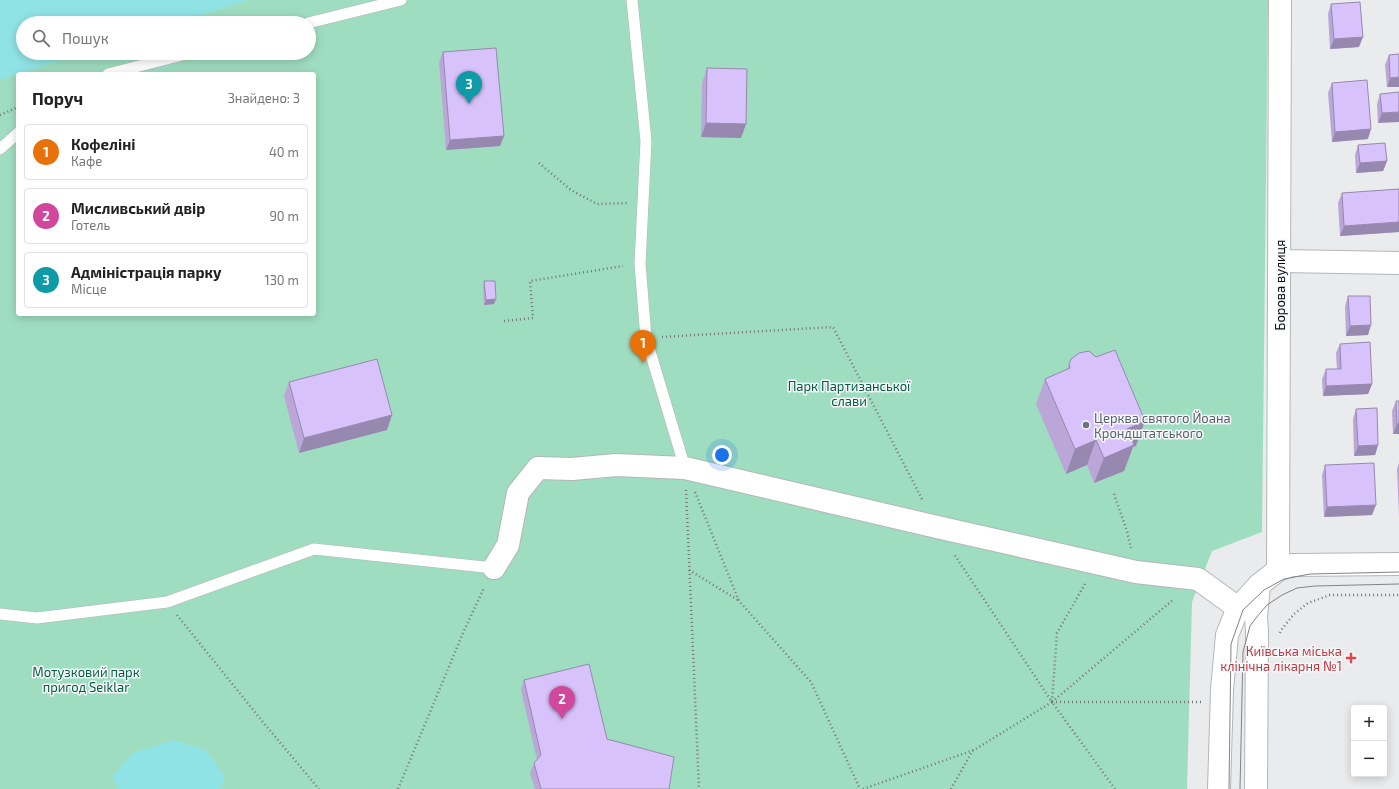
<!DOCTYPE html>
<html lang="uk">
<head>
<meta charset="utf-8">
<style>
	:root { --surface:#fff; --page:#f2f2f2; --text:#222; --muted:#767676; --line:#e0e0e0; --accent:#216a62 }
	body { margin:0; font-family:"Exo 2",sans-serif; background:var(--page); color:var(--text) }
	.controls { position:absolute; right:12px; bottom:12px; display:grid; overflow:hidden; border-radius:4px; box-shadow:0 2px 10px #0003 }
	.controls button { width:36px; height:36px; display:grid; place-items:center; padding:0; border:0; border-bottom:1px solid var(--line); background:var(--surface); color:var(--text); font:20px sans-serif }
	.you { position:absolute; left:722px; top:455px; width:14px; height:14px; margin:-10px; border:3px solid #fff; border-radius:50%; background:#1a73e8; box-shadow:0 0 0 6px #1a73e833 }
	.badge { display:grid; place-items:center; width:26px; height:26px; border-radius:50%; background:var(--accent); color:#fff; font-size:13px; font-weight:700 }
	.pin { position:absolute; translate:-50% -33px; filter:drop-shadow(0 1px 2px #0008) }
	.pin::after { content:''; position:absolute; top:21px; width:14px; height:12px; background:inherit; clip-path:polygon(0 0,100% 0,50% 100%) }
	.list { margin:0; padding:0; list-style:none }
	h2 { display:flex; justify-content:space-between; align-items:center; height:52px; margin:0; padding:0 16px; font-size:17px }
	h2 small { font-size:13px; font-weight:400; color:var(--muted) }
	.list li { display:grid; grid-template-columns:26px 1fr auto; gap:12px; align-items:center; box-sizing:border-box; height:56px; margin:0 8px 8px; padding:0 8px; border:1px solid var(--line); border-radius:4px }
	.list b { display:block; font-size:15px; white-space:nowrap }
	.list p { margin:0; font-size:13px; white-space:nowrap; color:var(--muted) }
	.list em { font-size:13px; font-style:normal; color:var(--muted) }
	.icon { flex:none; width:22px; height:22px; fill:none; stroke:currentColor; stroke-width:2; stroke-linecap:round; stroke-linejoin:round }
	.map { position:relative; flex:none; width:1399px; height:789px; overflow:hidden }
	.search { position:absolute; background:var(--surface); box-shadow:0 2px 10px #0003; left:16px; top:16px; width:300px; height:44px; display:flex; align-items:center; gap:10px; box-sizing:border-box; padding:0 14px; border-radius:22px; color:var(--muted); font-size:15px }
	.panel { position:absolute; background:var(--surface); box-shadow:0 2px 10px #0003; left:16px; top:72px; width:300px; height:244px; border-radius:4px }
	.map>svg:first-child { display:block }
	.green { fill:#9fddc0; fill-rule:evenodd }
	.water { fill:#90e3e5 }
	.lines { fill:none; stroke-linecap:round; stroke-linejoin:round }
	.lane-casing { stroke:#b4b6b8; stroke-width:12 }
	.street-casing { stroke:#b4b6b8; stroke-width:24 }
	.secondary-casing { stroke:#b4b6b8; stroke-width:24 }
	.path { stroke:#757678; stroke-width:2.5; stroke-dasharray:1 3; stroke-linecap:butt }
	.lane { stroke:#fff; stroke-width:11 }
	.street { stroke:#fff; stroke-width:22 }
	.secondary { stroke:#fff; stroke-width:22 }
	.tram { stroke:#818284; stroke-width:1 }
	.wall { fill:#baa7d8 }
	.shaded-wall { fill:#9788b0 }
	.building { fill:#d8c2fb; stroke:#9788b0 }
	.worship-dot { fill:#6b7280; stroke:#f6f8fa; stroke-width:1.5 }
	.health-dot { fill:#e0444e; stroke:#f6f8fa; stroke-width:1.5 }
	.labels { text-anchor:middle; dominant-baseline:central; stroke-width:3; stroke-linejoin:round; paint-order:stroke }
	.street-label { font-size:13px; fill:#0c0d0e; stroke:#f6f8fa }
	.park-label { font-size:13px; fill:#005c3f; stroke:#f6f8fa }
	.worship-label { font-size:13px; fill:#5b616d; stroke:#f6f8fa; text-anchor:start }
	.health-label { font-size:13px; fill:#be3a42; stroke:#f6f8fa; text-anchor:end }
</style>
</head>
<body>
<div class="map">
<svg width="1399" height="789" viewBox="0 0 1399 789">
	<rect width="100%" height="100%" fill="#e9ebed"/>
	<path class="green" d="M 0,0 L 1268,0 L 1262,532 L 1212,551 L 1192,602 L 1187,789 L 0,789 ZM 23,23 L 309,23 L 309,53 L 23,53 ZM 18,74 L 314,74 L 314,314 L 18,314 Z"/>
	<g class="water">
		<path d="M 0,0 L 248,0 L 176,23 L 23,23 L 23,53 L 82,53 L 0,80 Z"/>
		<path d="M 174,740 L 206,750 L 224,776 L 221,789 L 118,789 L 112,776 L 133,753 Z"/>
	</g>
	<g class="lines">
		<g class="lane-casing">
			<g id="lane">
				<path d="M 632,0 L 646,141 L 640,264 L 646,338 L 685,468"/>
				<path d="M 308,23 L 401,0"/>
				<path d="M 108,74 L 190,53"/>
				<path d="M 0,149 L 18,133"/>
				<path d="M 0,614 L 37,618 L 167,602 L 314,549 L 494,568"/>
			</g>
		</g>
		<g class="street-casing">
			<g id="street">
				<path d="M 1280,261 L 1399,263"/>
				<path d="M 494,568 L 508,545 L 518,493 L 538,468 L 572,469 L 616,465 L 685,468 L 937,527 L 1136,572 L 1198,579 L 1238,608"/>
				<path d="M 1278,570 L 1280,0"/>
			</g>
		</g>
		<g class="secondary-casing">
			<g id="secondary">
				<path d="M 1219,789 L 1222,690 L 1227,635 L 1238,608 L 1259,585 L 1278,570 L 1292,565 L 1399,564"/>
				<path d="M 1256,789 L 1257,630 L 1256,618 L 1259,585"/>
			</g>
		</g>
		<g class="path">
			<path d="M 0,115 L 18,107"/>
			<path d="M 539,163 L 571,190 L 597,204 L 628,203"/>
			<path d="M 504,321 L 533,318 L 530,281 L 623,266"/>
			<path d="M 662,337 L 833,327 L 923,501"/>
			<path d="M 686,490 L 699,789"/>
			<path d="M 695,492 L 739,601 L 811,682 L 860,789"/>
			<path d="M 1114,494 L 1127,531 L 1131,548"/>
			<path d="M 689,570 L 738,600"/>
			<path d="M 1085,584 L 1057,633 L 1052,702 L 1115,789"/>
			<path d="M 177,615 L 262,721 L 319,789"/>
			<path d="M 1280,633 L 1282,629 L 1294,614 L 1308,603 L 1330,595 L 1399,595"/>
			<path d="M 1052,702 L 1174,599"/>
			<path d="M 1052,702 L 1201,702"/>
			<path d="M 398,789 L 463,633 L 484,588"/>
			<path d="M 863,789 L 974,750 L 1052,702 L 954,554"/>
			<path d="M 951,789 L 973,750"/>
		</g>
		<use href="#lane" class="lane"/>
		<use href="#street" class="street"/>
		<use href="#secondary" class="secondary"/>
		<g class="tram">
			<path d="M 1229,789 L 1231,644 L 1243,610 L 1264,590 L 1284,579 L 1310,574 L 1399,572"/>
			<path d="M 1240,789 L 1243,652 L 1250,626 L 1256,618 L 1267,605 L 1282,595 L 1297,588 L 1315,586 L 1399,584"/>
		</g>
	</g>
	<g class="wall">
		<path d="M 1331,4 L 1359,47 L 1330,49 L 1328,14 Z"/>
		<path d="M 443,52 L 504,136 L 500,146 L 446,150 L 439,62 Z"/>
		<path d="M 1399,54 L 1387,87 L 1385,65 L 1389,55 Z"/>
		<path d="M 707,68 L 746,124 L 741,138 L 701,137 L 702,83 Z"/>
		<path d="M 1332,83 L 1368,139 L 1332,142 L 1328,93 Z"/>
		<path d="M 1399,92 L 1378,123 L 1377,104 L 1380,94 Z"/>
		<path d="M 1358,145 L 1387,161 L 1383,171 L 1356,173 L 1355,155 Z"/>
		<path d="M 1399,189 L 1399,232 L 1340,236 L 1338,203 L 1342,193 Z"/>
		<path d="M 484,281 L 494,304 L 484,305 L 483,287 Z"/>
		<path d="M 1348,296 L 1368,335 L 1346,336 L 1345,306 Z"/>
		<path d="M 1340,344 L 1372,384 L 1368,394 L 1323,396 L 1322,379 L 1326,369 L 1337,369 L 1336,353 Z"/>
		<path d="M 1071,359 L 1136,446 L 1133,447 L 1124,471 L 1094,483 L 1087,465 L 1066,474 L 1036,404 L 1045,379 L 1067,370 Z"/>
		<path d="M 289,382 L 392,415 L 387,430 L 299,453 L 284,396 Z"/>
		<path d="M 1396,401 L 1399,434 L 1393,434 L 1392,411 Z"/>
		<path d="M 1356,409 L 1378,445 L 1375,455 L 1354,456 L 1353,419 Z"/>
		<path d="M 1399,463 L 1399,517 L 1397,469 Z"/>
		<path d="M 1325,465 L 1372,515 L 1324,517 L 1322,475 Z"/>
		<path d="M 524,680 L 607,739 L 669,789 L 535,789 L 530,773 L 534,763 L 537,760 L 521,690 Z"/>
	</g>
	<g class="shaded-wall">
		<path d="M 1363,37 L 1359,47 L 1330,49 L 1334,39 Z"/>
		<path d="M 1399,77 L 1399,87 L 1387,87 L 1390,78 Z"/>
		<path d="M 1399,112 L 1399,122 L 1378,123 L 1382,113 Z"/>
		<path d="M 706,123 L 746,124 L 741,138 L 701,137 Z"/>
		<path d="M 1371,129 L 1368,139 L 1332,142 L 1335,132 Z"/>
		<path d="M 504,136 L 500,146 L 446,150 L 450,140 Z"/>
		<path d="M 1387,161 L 1383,171 L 1356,173 L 1360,163 Z"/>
		<path d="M 1399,222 L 1399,232 L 1340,236 L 1344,226 Z"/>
		<path d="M 496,299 L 494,304 L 484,305 L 486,300 Z"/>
		<path d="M 1371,325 L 1368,335 L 1346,336 L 1350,326 Z"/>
		<path d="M 1372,384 L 1368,394 L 1323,396 L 1326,386 Z"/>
		<path d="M 392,415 L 387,430 L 299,453 L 304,438 Z"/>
		<path d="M 1145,421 L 1136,446 L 1133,447 L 1124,471 L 1094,483 L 1104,458 L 1127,429 Z"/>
		<path d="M 1397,424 L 1399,424 L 1399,434 L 1393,434 Z"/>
		<path d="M 1096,440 L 1087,465 L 1066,474 L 1075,449 Z"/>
		<path d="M 1378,445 L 1375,455 L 1354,456 L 1358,446 Z"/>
		<path d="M 1376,505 L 1372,515 L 1324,517 L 1327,507 Z"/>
	</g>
	<g class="building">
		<path d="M 1360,2 L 1363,37 L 1334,39 L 1331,4 Z"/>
		<path d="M 496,48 L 504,136 L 450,140 L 443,52 Z"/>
		<path d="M 1399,54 L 1399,77 L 1390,78 L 1389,55 Z"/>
		<path d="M 707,68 L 747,69 L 746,124 L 706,123 Z"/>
		<path d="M 1367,80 L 1371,129 L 1335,132 L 1332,83 Z"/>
		<path d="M 1399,92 L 1399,112 L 1382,113 L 1380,94 Z"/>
		<path d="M 1385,143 L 1387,161 L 1360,163 L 1358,145 Z"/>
		<path d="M 1399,189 L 1399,222 L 1344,226 L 1342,193 Z"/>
		<path d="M 484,281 L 495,281 L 496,299 L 486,300 Z"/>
		<path d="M 1348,296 L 1370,296 L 1371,325 L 1350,326 Z"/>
		<path d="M 1370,342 L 1372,384 L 1326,386 L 1326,369 L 1341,369 L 1340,344 Z"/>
		<path d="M 1115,350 L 1145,421 L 1127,429 L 1134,445 L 1104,458 L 1096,440 L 1075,449 L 1045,379 L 1070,368 L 1069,364 L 1071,359 L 1079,353 L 1089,351 L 1096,357 Z"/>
		<path d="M 377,359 L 392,415 L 304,438 L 289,382 Z"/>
		<path d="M 1396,401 L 1399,401 L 1399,424 L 1397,424 Z"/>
		<path d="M 1377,408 L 1378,445 L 1358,446 L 1356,409 Z"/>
		<path d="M 1374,463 L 1376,505 L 1327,507 L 1325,465 Z"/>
		<path d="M 589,664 L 607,739 L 674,757 L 669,789 L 541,789 L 534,763 L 541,755 L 524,680 Z"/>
	</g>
	<circle class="worship-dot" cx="1086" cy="425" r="4"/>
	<path class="health-dot" d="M1349 652h4v4h4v4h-4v4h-4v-4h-4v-4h4z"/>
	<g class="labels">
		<g class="street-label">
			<text transform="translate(1280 285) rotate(-90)">Борова вулиця</text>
		</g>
		<g class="park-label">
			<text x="849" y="386">Парк Партизанської<tspan x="849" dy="15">слави</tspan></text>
			<text x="86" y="672">Мотузковий парк<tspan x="86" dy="15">пригод Seiklar</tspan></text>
		</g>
		<g class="worship-label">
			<text x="1094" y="418">Церква святого Йоана<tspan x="1094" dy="15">Крондштатського</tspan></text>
		</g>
		<g class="health-label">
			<text x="1342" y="651">Київська міська<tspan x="1342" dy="15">клінічна лікарня №1</tspan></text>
		</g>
	</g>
</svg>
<div class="controls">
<button>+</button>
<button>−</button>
</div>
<div class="you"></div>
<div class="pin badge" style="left:643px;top:363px;background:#e8710a">1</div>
<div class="pin badge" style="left:562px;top:719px;background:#d1479c">2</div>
<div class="pin badge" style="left:469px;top:104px;background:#0f9aa8">3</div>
<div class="search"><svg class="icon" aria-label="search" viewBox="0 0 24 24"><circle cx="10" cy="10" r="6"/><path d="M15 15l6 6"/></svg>Пошук</div>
<section class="panel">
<h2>Поруч<small>Знайдено: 3</small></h2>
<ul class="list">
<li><span class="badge" style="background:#e8710a">1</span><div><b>Кофеліні</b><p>Кафе</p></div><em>40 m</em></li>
<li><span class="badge" style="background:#d1479c">2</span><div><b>Мисливський двір</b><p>Готель</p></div><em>90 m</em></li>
<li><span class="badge" style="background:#0f9aa8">3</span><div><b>Адміністрація парку</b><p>Місце</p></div><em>130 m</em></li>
</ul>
</section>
</div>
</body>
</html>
